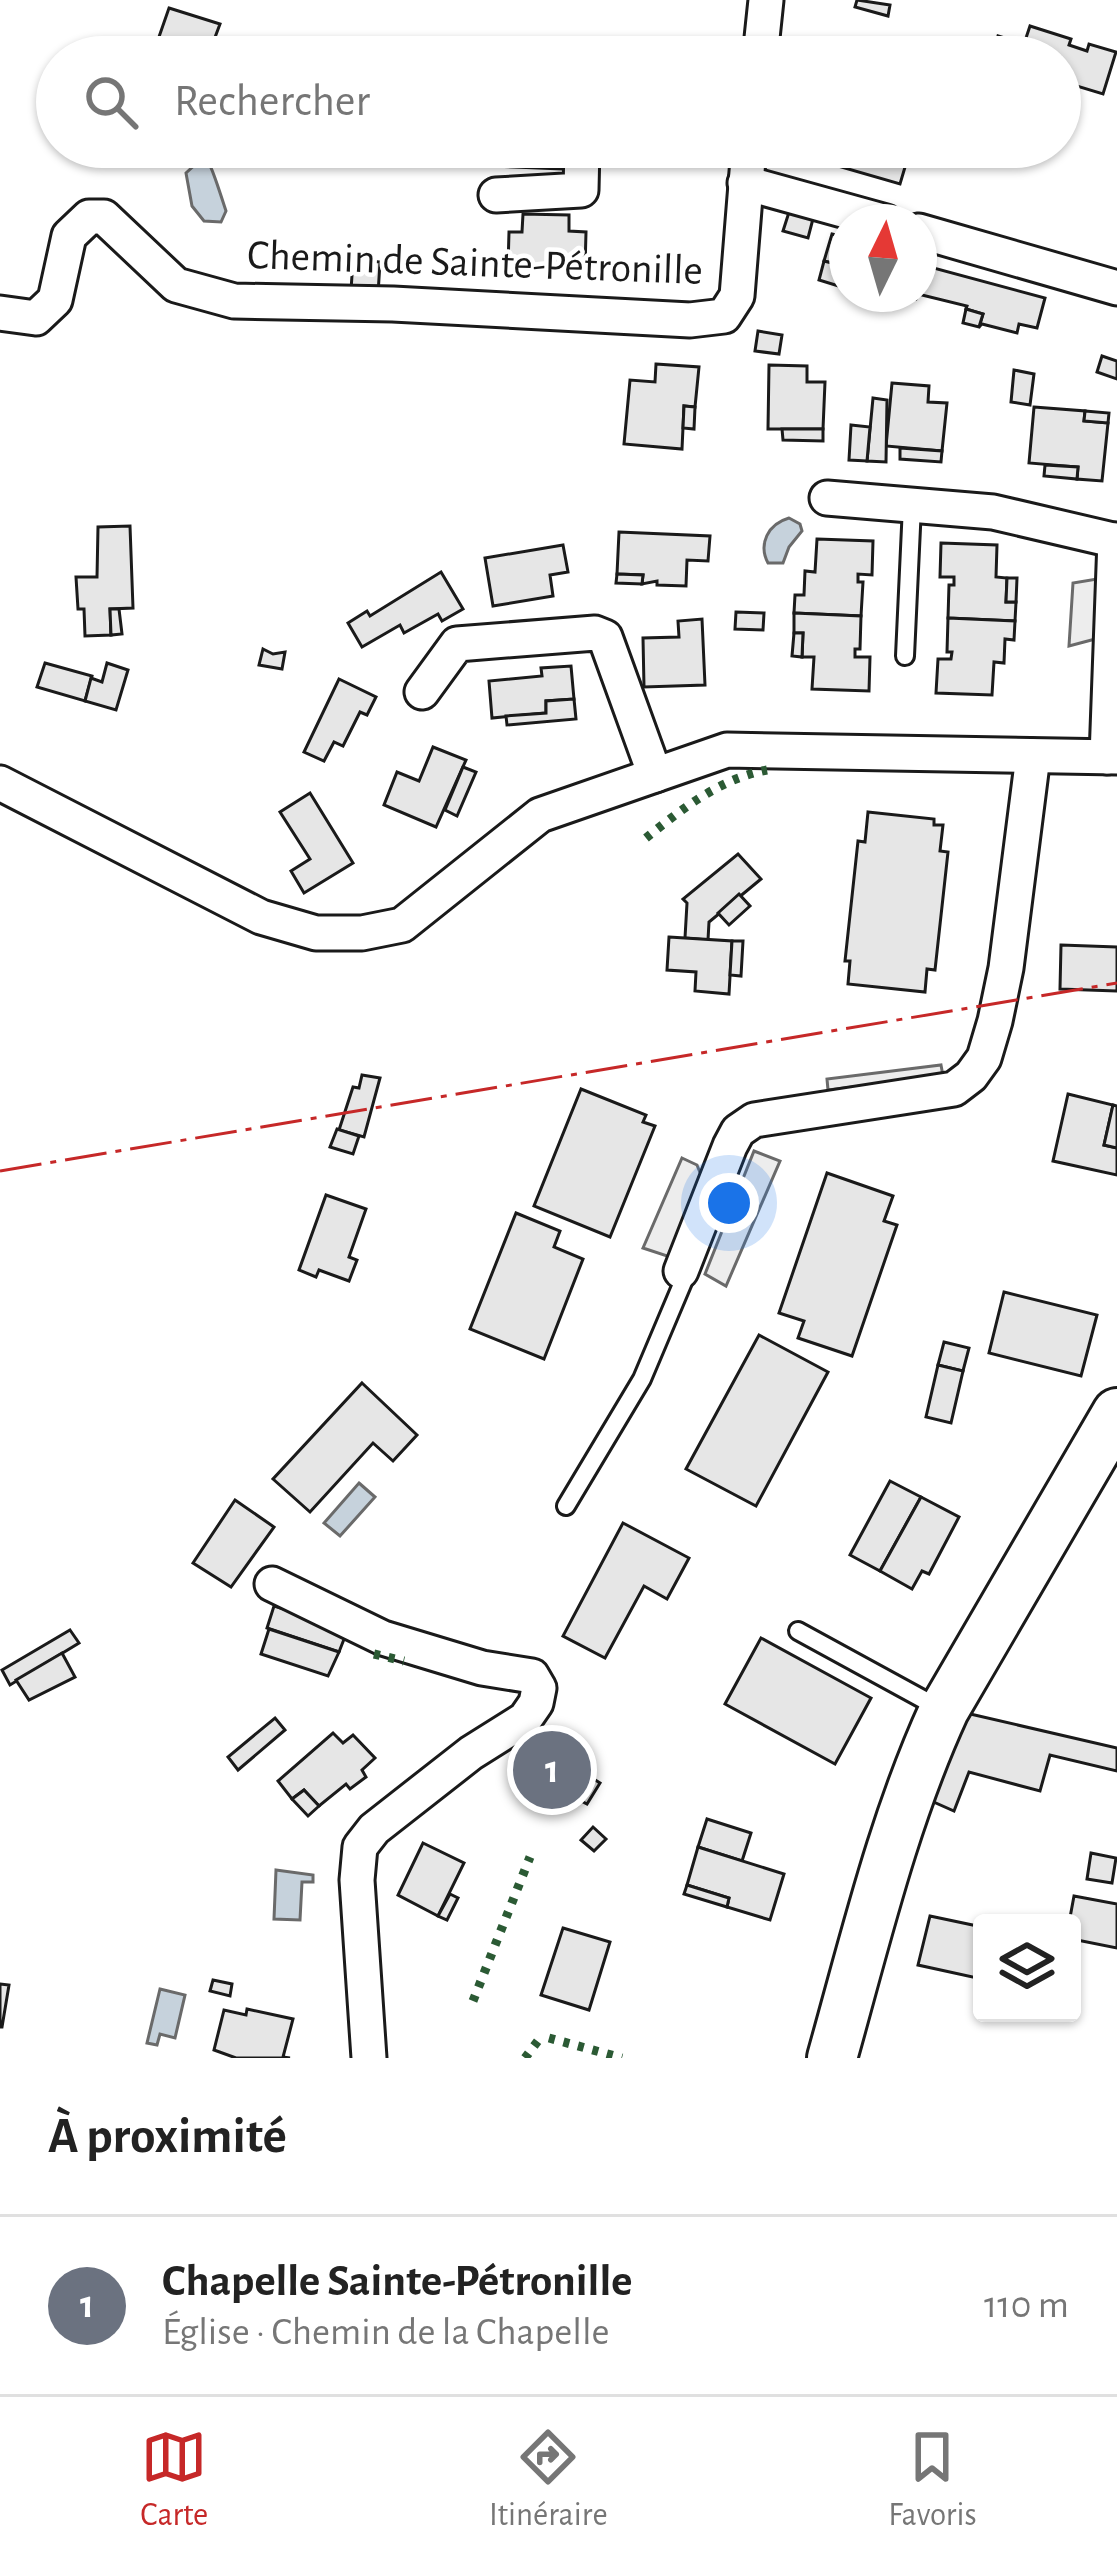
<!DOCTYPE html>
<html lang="fr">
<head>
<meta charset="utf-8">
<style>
	:root { --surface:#fff; --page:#f2f2f2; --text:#222; --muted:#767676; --line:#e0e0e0; --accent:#c62828 }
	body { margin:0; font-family:"Alegreya Sans",sans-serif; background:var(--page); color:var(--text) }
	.controls { position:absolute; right:36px; bottom:36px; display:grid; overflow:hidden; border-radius:12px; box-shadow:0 3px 9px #0004 }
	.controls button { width:108px; height:108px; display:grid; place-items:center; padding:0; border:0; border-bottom:3px solid var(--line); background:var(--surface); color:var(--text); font:60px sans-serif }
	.compass { position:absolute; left:829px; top:204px; width:108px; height:108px; border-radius:50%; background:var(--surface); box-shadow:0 3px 9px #0004; rotate:5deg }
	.you { position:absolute; left:729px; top:1203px; width:42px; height:42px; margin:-30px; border:9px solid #fff; border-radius:50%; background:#1a73e8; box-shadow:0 0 0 18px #1a73e833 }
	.badge { display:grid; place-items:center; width:78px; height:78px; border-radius:50%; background:var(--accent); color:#fff; font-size:39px; font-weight:700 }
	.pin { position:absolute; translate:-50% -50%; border:6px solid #fff; box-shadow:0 3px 12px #0006 }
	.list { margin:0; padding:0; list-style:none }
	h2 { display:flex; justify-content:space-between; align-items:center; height:156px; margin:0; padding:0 48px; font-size:51px }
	h2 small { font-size:39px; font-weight:400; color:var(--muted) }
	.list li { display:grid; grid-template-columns:78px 1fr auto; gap:36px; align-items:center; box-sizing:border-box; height:180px; padding:0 48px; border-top:3px solid var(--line) }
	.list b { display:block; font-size:45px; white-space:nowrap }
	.list p { margin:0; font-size:39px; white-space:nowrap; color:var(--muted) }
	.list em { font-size:39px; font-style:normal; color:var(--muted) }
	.icon { flex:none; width:66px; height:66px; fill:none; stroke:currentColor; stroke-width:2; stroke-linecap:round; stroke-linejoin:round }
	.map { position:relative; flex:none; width:1117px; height:2058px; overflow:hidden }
	.search { position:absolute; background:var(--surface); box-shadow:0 3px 9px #0004; left:36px; right:36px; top:36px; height:132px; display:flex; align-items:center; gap:30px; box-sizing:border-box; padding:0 42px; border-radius:66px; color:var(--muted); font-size:45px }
	.sheet { height:336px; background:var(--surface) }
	nav { display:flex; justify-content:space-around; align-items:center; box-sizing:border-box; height:168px; border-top:3px solid var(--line); background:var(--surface); font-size:33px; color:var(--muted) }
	nav a { display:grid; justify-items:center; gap:6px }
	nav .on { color:var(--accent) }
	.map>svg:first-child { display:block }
	.parking { fill:#ededed; stroke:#6a6a6a; stroke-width:3 }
	.water { fill:#c6d2dc; stroke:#6a6a6a; stroke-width:3 }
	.building { fill:#e6e6e6; stroke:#1a1a1a; stroke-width:3 }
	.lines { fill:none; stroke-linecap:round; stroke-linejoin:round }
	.lane-casing { stroke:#1a1a1a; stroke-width:22 }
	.street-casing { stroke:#1a1a1a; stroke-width:39 }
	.secondary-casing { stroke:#1a1a1a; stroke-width:54 }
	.lane { stroke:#fff; stroke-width:16 }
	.street { stroke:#fff; stroke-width:33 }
	.secondary { stroke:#fff; stroke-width:48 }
	.hedge { stroke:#2b5a34; stroke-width:9; stroke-dasharray:6 9; stroke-linecap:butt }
	.power { stroke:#c62828; stroke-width:3; stroke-dasharray:42 9 6 9; stroke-linecap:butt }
	.labels { text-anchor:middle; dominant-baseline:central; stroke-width:9; stroke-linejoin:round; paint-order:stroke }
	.street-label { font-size:42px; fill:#1a1a1a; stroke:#fff }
</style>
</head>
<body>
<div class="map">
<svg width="1117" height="2058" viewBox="0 0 1117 2058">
	<rect width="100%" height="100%" fill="#fff"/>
	<g class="parking">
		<path d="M 1103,578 L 1099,638 L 1069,646 L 1073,583 Z"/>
		<path d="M 941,1065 L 943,1076 L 828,1090 L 827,1079 Z"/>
		<path d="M 754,1151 L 780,1161 L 726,1286 L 705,1274 Z"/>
		<path d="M 682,1158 L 697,1165 L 703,1180 L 670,1257 L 643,1248 Z"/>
	</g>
	<g class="water">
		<path d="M 198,162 L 210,166 C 213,170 224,205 226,211 L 221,222 L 204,221 L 192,206 L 186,173 Z"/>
		<path d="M 789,518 L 800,524 L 802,531 L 789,547 L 783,563 L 768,563 C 758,544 768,524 789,518 Z"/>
		<path d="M 359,1483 L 375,1497 L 340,1536 L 324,1523 Z"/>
		<path d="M 276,1870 L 313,1875 L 313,1882 L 302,1882 L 300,1920 L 274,1919 Z"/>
		<path d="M 160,1989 L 185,1995 L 175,2038 L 160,2034 L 157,2045 L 147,2043 Z"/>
	</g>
	<g class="building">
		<path d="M 857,0 L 890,5 L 888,16 L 855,7 Z"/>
		<path d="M 169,8 L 220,24 L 211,48 L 181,38 L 174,57 L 152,57 Z"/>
		<path d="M 1030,26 L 1071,39 L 1069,45 L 1087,51 L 1089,44 L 1116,52 L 1103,94 L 1060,81 L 1060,57 L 992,57 L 998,36 L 1024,44 Z"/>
		<path d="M 181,38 L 211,48 L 209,57 L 174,57 Z"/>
		<path d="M 1060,102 L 1076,107 L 1070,126 L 1060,123 Z"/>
		<path d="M 472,147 L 562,147 L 561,169 L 471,165 Z"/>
		<path d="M 821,147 L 911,147 L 900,184 L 817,160 Z"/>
		<path d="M 790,209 L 814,215 L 808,238 L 783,231 Z"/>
		<path d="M 523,214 L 569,215 L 569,231 L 586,232 L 585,269 L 508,267 L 509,232 L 522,232 Z"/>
		<path d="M 832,234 L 847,238 L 847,267 L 824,261 Z"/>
		<path d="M 919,257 L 928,259 L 926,266 L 1045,298 L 1037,328 L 1019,324 L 1017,333 L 982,324 L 979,327 L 983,314 L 966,309 L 967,306 L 918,294 L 916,299 L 897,294 L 919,294 Z"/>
		<path d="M 353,259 L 380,262 L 378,294 L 351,291 Z"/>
		<path d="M 824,261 L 847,267 L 845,288 L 819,280 Z"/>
		<path d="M 966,309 L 983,314 L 979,327 L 963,323 Z"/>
		<path d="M 758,331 L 782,335 L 779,354 L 755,351 Z"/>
		<path d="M 1102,356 L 1117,361 L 1117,379 L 1097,372 Z"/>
		<path d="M 656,364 L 699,367 L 695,407 L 684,406 L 682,449 L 624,444 L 630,380 L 655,382 Z"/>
		<path d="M 769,365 L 807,366 L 807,382 L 825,382 L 823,429 L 768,429 Z"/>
		<path d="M 1014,370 L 1034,374 L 1030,405 L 1011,402 Z"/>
		<path d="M 892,383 L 929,386 L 928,402 L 947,403 L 942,451 L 886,446 Z"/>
		<path d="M 873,398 L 887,400 L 886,462 L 867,461 Z"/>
		<path d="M 684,406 L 695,407 L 694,429 L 683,428 Z"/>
		<path d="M 1034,407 L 1085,411 L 1084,421 L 1108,423 L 1102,481 L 1077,479 L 1078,467 L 1029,463 Z"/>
		<path d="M 1085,411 L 1109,413 L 1108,423 L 1084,421 Z"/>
		<path d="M 851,425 L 870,427 L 867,461 L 849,460 Z"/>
		<path d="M 782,429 L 823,429 L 823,441 L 783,440 Z"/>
		<path d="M 900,448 L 942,451 L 941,462 L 900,459 Z"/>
		<path d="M 1045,465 L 1078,467 L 1077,479 L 1044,476 Z"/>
		<path d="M 130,526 L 133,608 L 110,609 L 111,635 L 85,636 L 84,609 L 78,609 L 76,577 L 97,577 L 98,527 Z"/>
		<path d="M 619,532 L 710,536 L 708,561 L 687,560 L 686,586 L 657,585 L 657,581 L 642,584 L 643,575 L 617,574 Z"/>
		<path d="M 817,539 L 873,541 L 872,575 L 858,574 L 858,582 L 863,582 L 861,616 L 794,613 L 795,595 L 804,595 L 805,571 L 815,572 Z"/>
		<path d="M 941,543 L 997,545 L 996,577 L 1007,578 L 1006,602 L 1016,602 L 1015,621 L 948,618 L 949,585 L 954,585 L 954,577 L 940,577 Z"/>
		<path d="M 563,545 L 568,572 L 550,575 L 553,596 L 493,606 L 485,558 Z"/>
		<path d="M 441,572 L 463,609 L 442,621 L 438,614 L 404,633 L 400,625 L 362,647 L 348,623 L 367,611 L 370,616 Z"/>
		<path d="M 617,574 L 643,575 L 642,584 L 616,583 Z"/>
		<path d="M 1007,578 L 1017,578 L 1016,602 L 1006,602 Z"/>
		<path d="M 110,609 L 119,609 L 122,634 L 111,635 Z"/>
		<path d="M 736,612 L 764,613 L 763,630 L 735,629 Z"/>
		<path d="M 794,613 L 861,616 L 860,649 L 855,649 L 855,657 L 870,657 L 869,691 L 812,689 L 814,657 L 802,657 L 803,633 L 794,633 Z"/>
		<path d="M 948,618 L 1015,621 L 1014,640 L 1005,639 L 1004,663 L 994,662 L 992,695 L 936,693 L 938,659 L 951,659 L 952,652 L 947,652 Z"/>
		<path d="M 702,619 L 705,685 L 644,687 L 643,638 L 679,637 L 678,621 Z"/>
		<path d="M 794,633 L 803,633 L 802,657 L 792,656 Z"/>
		<path d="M 263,649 L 273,654 L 285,652 L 282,669 L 259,665 Z"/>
		<path d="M 45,663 L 92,676 L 85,701 L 37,687 Z"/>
		<path d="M 107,663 L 128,670 L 116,710 L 85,701 L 91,678 L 102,682 Z"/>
		<path d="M 571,666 L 574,699 L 546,701 L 546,713 L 492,718 L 489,681 L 542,676 L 541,668 Z"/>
		<path d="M 339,679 L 376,697 L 367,715 L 360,712 L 343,746 L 334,742 L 324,761 L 304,752 Z"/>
		<path d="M 574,699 L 576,719 L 507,725 L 506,716 L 546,713 L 546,701 Z"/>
		<path d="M 433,747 L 466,760 L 436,827 L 384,805 L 397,772 L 419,781 Z"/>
		<path d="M 463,767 L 476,772 L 457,816 L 445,810 Z"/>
		<path d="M 310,793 L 353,863 L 304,893 L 291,871 L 310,859 L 280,812 Z"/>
		<path d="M 868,812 L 934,819 L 934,825 L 943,825 L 940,851 L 948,852 L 935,970 L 927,969 L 925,992 L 848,984 L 850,961 L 845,961 L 858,841 L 865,842 Z"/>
		<path d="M 738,854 L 761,879 L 709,922 L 708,940 L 685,938 L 687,903 L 683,899 Z"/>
		<path d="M 739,894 L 750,906 L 729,925 L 718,913 Z"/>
		<path d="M 669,937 L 732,941 L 729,994 L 695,991 L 696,972 L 667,970 Z"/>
		<path d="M 732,941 L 743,941 L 741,976 L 730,975 Z"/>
		<path d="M 1061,945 L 1117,947 L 1117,991 L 1060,989 Z"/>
		<path d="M 362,1075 L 380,1078 L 364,1137 L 339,1130 L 353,1087 L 359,1088 Z"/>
		<path d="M 581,1089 L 646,1115 L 643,1122 L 655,1126 L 610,1237 L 534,1206 Z"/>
		<path d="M 1068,1094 L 1113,1105 L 1104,1145 L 1117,1148 L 1117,1175 L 1053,1161 Z"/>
		<path d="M 1113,1105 L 1117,1106 L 1117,1148 L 1104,1145 Z"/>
		<path d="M 337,1129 L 359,1136 L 353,1154 L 330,1147 Z"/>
		<path d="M 827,1173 L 893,1196 L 884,1221 L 897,1225 L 852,1356 L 798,1338 L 804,1321 L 779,1313 Z"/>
		<path d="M 326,1195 L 366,1209 L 349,1257 L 357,1260 L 349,1281 L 319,1270 L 316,1277 L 299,1270 Z"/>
		<path d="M 516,1213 L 560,1231 L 554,1247 L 583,1259 L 544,1359 L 470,1329 Z"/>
		<path d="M 1004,1292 L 1097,1315 L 1081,1376 L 989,1353 Z"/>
		<path d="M 759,1335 L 828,1372 L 756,1506 L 686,1469 Z"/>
		<path d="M 944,1342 L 969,1348 L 963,1371 L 938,1365 Z"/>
		<path d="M 938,1365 L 963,1371 L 951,1423 L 926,1417 Z"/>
		<path d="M 362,1383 L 417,1435 L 393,1461 L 373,1443 L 310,1512 L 273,1479 Z"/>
		<path d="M 890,1481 L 921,1497 L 880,1571 L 850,1555 Z"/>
		<path d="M 921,1497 L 959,1517 L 929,1574 L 922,1571 L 912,1589 L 880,1571 Z"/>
		<path d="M 235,1500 L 274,1527 L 231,1587 L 193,1563 Z"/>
		<path d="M 623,1523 L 689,1558 L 667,1599 L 644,1586 L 605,1658 L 563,1636 Z"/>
		<path d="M 274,1606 L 348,1629 L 339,1652 L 267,1628 Z"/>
		<path d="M 269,1629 L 339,1652 L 328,1676 L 261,1654 Z"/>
		<path d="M 70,1630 L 79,1643 L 10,1685 L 2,1670 Z"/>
		<path d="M 761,1638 L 871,1698 L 835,1764 L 725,1704 Z"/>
		<path d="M 62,1653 L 75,1677 L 29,1700 L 16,1680 Z"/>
		<path d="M 966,1713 L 1117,1748 L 1117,1771 L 1050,1755 L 1040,1791 L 969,1772 L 954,1811 L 927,1799 Z"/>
		<path d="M 275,1718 L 285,1730 L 238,1770 L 228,1757 Z"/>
		<path d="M 333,1733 L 343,1743 L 353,1735 L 375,1758 L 362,1770 L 366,1777 L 350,1789 L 346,1784 L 319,1806 L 304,1790 L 292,1799 L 278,1781 Z"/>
		<path d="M 530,1739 L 600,1783 L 587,1804 L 515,1766 Z"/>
		<path d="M 304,1790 L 319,1806 L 308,1816 L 292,1799 Z"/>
		<path d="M 707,1819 L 751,1833 L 742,1861 L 698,1847 Z"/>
		<path d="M 593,1827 L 606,1839 L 594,1851 L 581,1840 Z"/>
		<path d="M 423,1843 L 464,1863 L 438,1916 L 398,1895 Z"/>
		<path d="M 698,1847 L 784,1874 L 770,1920 L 727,1907 L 729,1898 L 687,1885 Z"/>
		<path d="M 1091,1853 L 1116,1858 L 1112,1883 L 1087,1879 Z"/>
		<path d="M 687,1885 L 729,1898 L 727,1907 L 684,1894 Z"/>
		<path d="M 450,1894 L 458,1898 L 447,1920 L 438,1916 Z"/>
		<path d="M 1074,1896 L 1117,1904 L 1117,1948 L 1072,1939 L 1072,1923 L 1069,1923 Z"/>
		<path d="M 930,1916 L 982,1927 L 977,1978 L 918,1965 Z"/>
		<path d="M 563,1928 L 610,1942 L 589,2010 L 541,1995 Z"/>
		<path d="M 213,1980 L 232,1984 L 230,1996 L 210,1991 Z"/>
		<path d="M 0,1984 L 9,1985 L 2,2027 L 0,2027 Z"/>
		<path d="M 247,2009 L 293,2019 L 283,2057 L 290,2058 L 236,2058 L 214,2050 L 224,2010 L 246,2015 Z"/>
	</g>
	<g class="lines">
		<g class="lane-casing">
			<g id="lane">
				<path d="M 905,656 L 912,506"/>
				<path d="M 566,1506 L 642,1379 L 683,1282 L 681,1271"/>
				<path d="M 798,1631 L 939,1708"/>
			</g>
		</g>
		<g class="street-casing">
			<g id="street">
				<path d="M 760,57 L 766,0"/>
				<path d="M 745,183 L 886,222"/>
				<path d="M 496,195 L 581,190 L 582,147"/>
				<path d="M 919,231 L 1117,288"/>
				<path d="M 0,313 L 36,318 L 55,300 L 69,236 L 89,217 L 104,217 L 176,285 L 234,301 L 393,304 L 690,320 L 724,316 L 737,296 L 749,147"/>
				<path d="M 827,498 L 993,512 L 1117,541"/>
				<path d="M 422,692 L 457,644 L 595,633 L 605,637 L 655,775"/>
				<path d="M 1107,757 L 1115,540"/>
				<path d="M 0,783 L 261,917 L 316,933 L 362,933 L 402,925 L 540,815 L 727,750 L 1117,757"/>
				<path d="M 681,1271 L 730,1146 L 738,1131 L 754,1120 L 954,1089 L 971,1076 L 984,1058 L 995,1021 L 1006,968 L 1033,756"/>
				<path d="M 272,1584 L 383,1638 L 482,1668 L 532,1676 L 539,1688 L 536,1703 L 525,1719 L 471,1753 L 374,1829 L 360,1847 L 357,1880 L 369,2058"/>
			</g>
		</g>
		<g class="secondary-casing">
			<path id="secondary" d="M 832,2058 C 865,1941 893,1821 944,1710 L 1117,1413"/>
		</g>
		<use href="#lane" class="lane"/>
		<use href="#street" class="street"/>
		<use href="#secondary" class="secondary"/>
		<g class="hedge">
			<path d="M 646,838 C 682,809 719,779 767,770"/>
			<path d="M 374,1654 L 404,1661"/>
			<path d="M 473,2001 L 530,1857"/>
			<path d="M 549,2038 L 622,2058"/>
			<path d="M 525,2058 L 540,2038"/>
		</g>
		<path class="power" d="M 0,1171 L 1117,983"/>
	</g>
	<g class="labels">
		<g class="street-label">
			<text transform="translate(475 263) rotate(2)">Chemin de Sainte-Pétronille</text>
		</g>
	</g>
</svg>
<div class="controls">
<button><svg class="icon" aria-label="layers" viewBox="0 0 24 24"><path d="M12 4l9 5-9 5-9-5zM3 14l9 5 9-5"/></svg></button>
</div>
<svg class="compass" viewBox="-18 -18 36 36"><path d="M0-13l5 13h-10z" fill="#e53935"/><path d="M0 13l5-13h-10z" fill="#767676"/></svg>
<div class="you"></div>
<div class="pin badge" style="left:552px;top:1770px;background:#6b7280">1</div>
<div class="search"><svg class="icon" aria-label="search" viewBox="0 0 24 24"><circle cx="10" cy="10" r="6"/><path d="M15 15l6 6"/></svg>Rechercher</div>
</div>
<section class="sheet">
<h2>À proximité<small></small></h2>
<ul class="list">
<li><span class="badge" style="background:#6b7280">1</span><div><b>Chapelle Sainte-Pétronille</b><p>Église · Chemin de la Chapelle</p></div><em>110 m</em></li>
</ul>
</section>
<nav>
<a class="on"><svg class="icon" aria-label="map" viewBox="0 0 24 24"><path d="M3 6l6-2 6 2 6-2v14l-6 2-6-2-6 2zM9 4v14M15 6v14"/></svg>Carte</a>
<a><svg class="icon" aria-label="directions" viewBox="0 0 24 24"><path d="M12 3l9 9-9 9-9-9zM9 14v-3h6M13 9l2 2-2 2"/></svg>Itinéraire</a>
<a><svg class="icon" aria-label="saved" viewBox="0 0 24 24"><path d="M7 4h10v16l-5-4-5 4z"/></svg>Favoris</a>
</nav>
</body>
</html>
